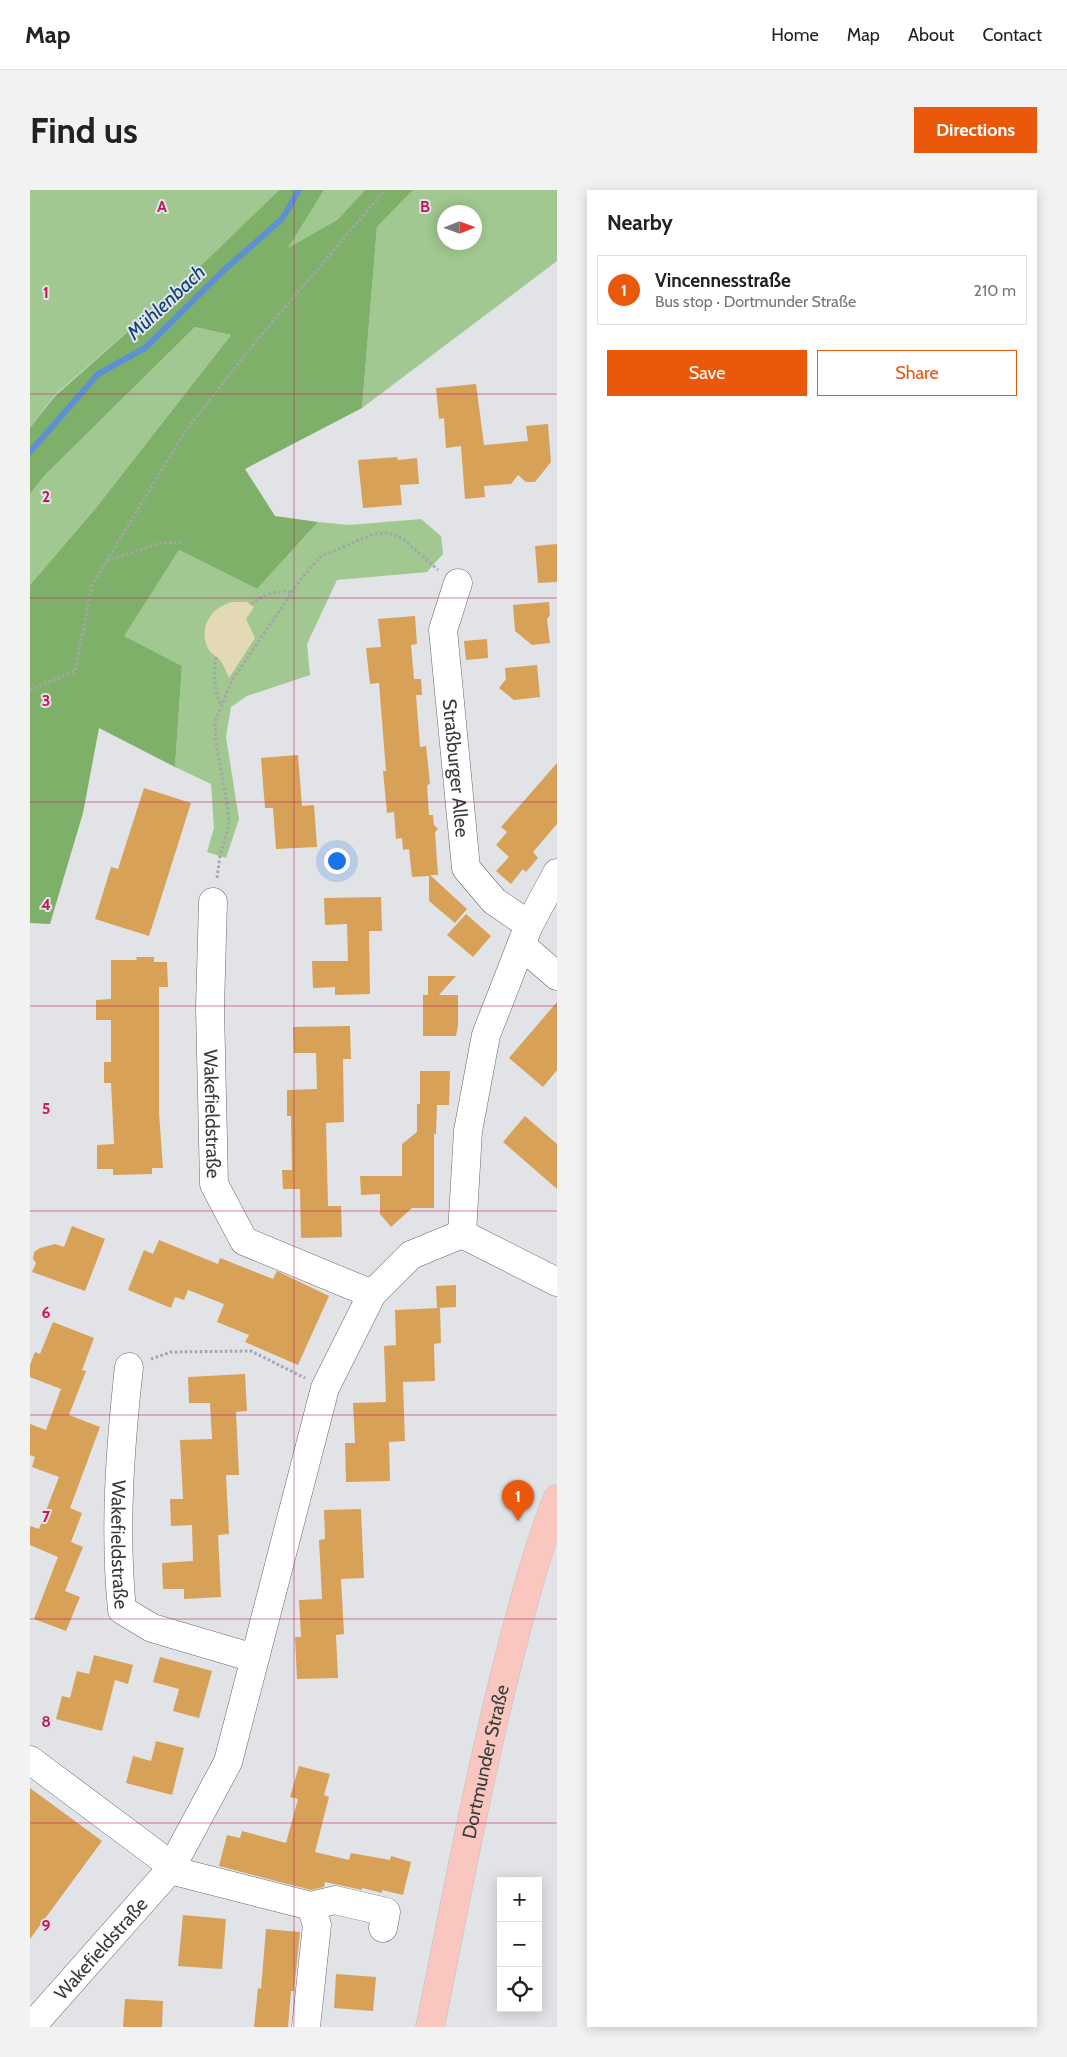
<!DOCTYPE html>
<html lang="en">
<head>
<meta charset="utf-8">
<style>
	:root { --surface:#fff; --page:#f2f2f2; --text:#222; --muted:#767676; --line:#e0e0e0; --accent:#ea580c }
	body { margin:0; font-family:Cabin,sans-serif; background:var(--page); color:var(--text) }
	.controls { position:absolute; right:15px; bottom:15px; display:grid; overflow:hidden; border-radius:0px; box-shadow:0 2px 12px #0003 }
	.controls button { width:45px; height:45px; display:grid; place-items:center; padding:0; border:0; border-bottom:1px solid var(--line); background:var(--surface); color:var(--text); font:25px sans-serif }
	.compass { position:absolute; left:407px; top:15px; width:45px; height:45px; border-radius:50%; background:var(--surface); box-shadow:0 2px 12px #0003; rotate:89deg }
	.you { position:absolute; left:306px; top:670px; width:18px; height:18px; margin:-12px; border:4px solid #fff; border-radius:50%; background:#1a73e8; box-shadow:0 0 0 8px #1a73e833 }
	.badge { display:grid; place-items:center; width:32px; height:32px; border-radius:50%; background:var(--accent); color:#fff; font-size:16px; font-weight:700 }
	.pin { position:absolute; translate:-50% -41px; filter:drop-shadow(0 1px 2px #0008) }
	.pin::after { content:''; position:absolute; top:26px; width:18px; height:15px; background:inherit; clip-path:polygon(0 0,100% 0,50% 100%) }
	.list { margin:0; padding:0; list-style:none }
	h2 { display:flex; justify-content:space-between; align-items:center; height:65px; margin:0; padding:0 20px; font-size:21px }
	h2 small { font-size:16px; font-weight:400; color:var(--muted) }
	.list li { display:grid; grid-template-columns:32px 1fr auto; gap:15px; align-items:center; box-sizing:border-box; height:70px; margin:0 10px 10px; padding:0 10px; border:1px solid var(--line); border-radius:0px }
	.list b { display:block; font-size:19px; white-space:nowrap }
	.list p { margin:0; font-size:16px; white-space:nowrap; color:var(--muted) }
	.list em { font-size:16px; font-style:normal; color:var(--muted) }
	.actions { display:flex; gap:10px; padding:15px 20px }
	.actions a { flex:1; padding:11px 0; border:1px solid var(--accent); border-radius:0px; text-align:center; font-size:18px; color:var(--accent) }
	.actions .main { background:var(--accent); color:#fff }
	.icon { flex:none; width:28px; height:28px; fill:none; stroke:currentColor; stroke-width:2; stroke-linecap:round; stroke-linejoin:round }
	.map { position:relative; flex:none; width:527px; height:1837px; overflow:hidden; border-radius:0px }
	header { display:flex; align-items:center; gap:30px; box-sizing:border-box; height:70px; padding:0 25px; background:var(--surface); border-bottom:1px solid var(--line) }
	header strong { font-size:24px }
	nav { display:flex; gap:28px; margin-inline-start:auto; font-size:18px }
	.intro { display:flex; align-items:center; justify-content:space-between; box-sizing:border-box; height:120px; padding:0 30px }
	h1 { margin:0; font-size:35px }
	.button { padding:12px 22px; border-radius:0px; background:var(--accent); color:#fff; font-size:18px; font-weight:700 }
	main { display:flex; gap:30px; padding:0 30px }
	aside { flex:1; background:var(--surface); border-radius:0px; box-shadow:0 2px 12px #0003 }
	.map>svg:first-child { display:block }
	.green { fill:#a1c890; fill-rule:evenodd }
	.forest { fill:#7fb069 }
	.sand { fill:#e3d9b5 }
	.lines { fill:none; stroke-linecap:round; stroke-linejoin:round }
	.stream { stroke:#5e91d2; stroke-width:6 }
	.building { fill:#d7a157 }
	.minor-casing { stroke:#67696d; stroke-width:29 }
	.major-casing { stroke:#c0c0c0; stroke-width:29 }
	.path { stroke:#a4a5a8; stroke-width:3; stroke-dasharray:2.5 2.5; stroke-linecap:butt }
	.minor { stroke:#fff; stroke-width:28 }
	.major { stroke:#fac6c0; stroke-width:28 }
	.grid { fill:none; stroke:#c2185b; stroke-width:1; stroke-opacity:0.55 }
	.labels { text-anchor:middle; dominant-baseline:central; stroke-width:4; stroke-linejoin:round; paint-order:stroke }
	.street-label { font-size:19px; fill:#393a3b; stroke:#e1e3e7 }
	.water-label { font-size:20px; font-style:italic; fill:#093f7a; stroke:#e1e3e7 }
	.grid-label { font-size:16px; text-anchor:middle; font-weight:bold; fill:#c2185b; stroke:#e1e3e7; stroke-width:4; stroke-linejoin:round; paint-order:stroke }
</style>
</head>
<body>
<header>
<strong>Map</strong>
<nav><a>Home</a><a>Map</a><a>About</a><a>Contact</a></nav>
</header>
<div class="intro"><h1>Find us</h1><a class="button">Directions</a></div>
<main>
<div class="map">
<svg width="527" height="1837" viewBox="0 0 527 1837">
	<rect width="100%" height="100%" fill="#e1e3e7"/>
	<g class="green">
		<path d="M 0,0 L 249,0 L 155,91 L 25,205 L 0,238 Z"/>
		<path d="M 294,0 L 335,0 L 307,30 L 257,59 Z"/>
		<path d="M 383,0 L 527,0 L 527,71 L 332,218 L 347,37 ZM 414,22 L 444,22 L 444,52 L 414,52 Z"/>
		<path d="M 165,137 L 201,145 L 65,319 L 0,395 L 0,304 L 14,286 Z"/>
		<path d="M 391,329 L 411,346 L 413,364 L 397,382 L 307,390 L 277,454 L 280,485 L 217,506 L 201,517 L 196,547 L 209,629 L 196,668 L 177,662 L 184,638 L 181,594 L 145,577 L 152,476 L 93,446 L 149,360 L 227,399 L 288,332 L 319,335 Z"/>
	</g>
	<path class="forest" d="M 249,0 L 294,0 L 258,58 L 307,30 L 335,0 L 383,0 L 347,37 L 332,218 L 215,279 L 245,326 L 288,332 L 227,399 L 149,360 L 94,446 L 152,476 L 145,577 L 69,538 L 53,623 L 20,734 L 0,733 L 0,395 L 65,319 L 201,145 L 165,137 L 14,286 L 0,304 L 0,238 L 25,206 L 155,91 Z"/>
	<path class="sand" d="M 202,412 L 217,412 L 224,417 L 216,429 L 225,448 L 199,488 C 196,482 194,475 190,470 C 187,466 182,465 179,460 C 167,439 181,417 202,412 Z"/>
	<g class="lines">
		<path class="stream" d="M 0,262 L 68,184 L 115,158 L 193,81 L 252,29 L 269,0"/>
	</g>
	<g class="building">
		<path d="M 446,194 L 454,255 L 498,251 L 496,236 L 518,234 L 521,272 L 505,292 L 496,292 L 488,285 L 481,294 L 454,296 L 455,307 L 435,309 L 431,256 L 416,258 L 414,228 L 409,229 L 406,198 Z"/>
		<path d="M 367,267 L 368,270 L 387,268 L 389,294 L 370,295 L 372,315 L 333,318 L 328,270 Z"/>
		<path d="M 527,354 L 527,392 L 508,393 L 505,356 Z"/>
		<path d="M 519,412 L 520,425 L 517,429 L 520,453 L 502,455 L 485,441 L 483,415 Z"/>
		<path d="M 385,426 L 387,454 L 381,455 L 384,489 L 391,489 L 392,505 L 386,505 L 390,557 L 396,556 L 400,593 L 397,596 L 399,625 L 403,625 L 404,635 L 408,639 L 405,642 L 408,685 L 400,685 L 437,719 L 425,733 L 399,711 L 399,686 L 382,687 L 379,659 L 373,660 L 372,648 L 366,649 L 364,622 L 357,623 L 353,581 L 356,581 L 349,493 L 340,494 L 336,458 L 351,457 L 348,429 Z"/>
		<path d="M 457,449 L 458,468 L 436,470 L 434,451 Z"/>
		<path d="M 507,475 L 510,507 L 484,510 L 469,498 L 476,489 L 475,478 Z"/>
		<path d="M 268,565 L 272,616 L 284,615 L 287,657 L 246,659 L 243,618 L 235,618 L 231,568 Z"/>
		<path d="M 527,573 L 527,634 L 503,662 L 508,668 L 496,682 L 493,679 L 481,694 L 466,681 L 479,667 L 466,655 L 477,642 L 471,637 Z"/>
		<path d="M 114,598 L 161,613 L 119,746 L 65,729 L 81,677 L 88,679 Z"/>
		<path d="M 351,707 L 352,741 L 339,741 L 340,804 L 305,805 L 305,797 L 283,798 L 282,771 L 318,771 L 317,734 L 295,735 L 294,708 Z"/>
		<path d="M 436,724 L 461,746 L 443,767 L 417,745 Z"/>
		<path d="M 106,767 L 124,767 L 124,772 L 137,772 L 138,797 L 129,797 L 129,923 L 133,978 L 122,978 L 122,984 L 83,985 L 83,979 L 67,979 L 67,955 L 84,954 L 81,893 L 74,893 L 74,872 L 81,872 L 81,830 L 66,830 L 66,810 L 81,809 L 81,770 L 107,770 Z"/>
		<path d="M 398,786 L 426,786 L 409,805 L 428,805 L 428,836 L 426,846 L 393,846 L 393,805 L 398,805 Z"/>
		<path d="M 527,812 L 527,880 L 513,897 L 479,868 Z"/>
		<path d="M 320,836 L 321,869 L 313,869 L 314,932 L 296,933 L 298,1016 L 311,1016 L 312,1047 L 271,1048 L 270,999 L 253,999 L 252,980 L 262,980 L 261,926 L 257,926 L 257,900 L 287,899 L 286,863 L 264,863 L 263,837 Z"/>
		<path d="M 390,881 L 420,881 L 419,915 L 407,915 L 406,944 L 404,944 L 404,1018 L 382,1018 L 361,1037 L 350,1024 L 350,1004 L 331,1005 L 330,986 L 372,986 L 372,954 L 387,942 L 387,914 L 390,914 Z"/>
		<path d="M 495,926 L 527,954 L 527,999 L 473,952 Z"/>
		<path d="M 42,1036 L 75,1049 L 55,1101 L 2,1082 L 6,1073 L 3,1069 L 4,1062 L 10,1058 L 25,1054 L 34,1057 Z"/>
		<path d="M 129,1050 L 188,1074 L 190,1068 L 243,1089 L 247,1081 L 299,1106 L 268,1175 L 215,1152 L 219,1145 L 187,1132 L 194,1114 L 158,1100 L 154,1110 L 145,1107 L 141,1118 L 98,1100 L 114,1060 L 123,1064 Z"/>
		<path d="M 426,1095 L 426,1117 L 407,1118 L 406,1096 Z"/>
		<path d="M 410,1118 L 411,1153 L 404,1154 L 405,1191 L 373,1192 L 375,1251 L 359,1252 L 360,1291 L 316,1292 L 315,1253 L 325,1253 L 323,1213 L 356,1212 L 354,1156 L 366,1155 L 365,1120 Z"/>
		<path d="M 23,1132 L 64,1148 L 52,1180 L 56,1181 L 39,1225 L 70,1237 L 40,1318 L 52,1323 L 41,1352 L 53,1357 L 35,1401 L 50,1407 L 36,1441 L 4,1429 L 28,1367 L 0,1355 L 0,1336 L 9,1339 L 29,1287 L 2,1277 L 5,1267 L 0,1265 L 0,1234 L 16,1240 L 31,1199 L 0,1187 L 0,1175 L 5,1162 L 10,1164 Z"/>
		<path d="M 215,1184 L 217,1221 L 206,1222 L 209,1285 L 196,1285 L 199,1344 L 188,1345 L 191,1407 L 154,1409 L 154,1399 L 133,1399 L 132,1373 L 163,1371 L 162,1335 L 141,1336 L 140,1309 L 153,1309 L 150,1250 L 182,1249 L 180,1213 L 159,1213 L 158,1187 Z"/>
		<path d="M 331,1319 L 334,1388 L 311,1389 L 314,1444 L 306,1445 L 308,1488 L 267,1489 L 265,1447 L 271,1447 L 269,1410 L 292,1409 L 289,1350 L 295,1349 L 294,1320 Z"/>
		<path d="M 64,1465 L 103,1475 L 98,1494 L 85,1490 L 72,1541 L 26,1529 L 32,1506 L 40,1508 L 47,1481 L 59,1484 Z"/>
		<path d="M 130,1467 L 182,1481 L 169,1528 L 143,1521 L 149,1499 L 123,1492 Z"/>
		<path d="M 126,1551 L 154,1558 L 142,1605 L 96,1593 L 103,1566 L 121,1571 Z"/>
		<path d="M 269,1576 L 300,1584 L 294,1605 L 299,1607 L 285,1662 L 319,1670 L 321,1663 L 360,1670 L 361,1666 L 381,1672 L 373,1705 L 352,1700 L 352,1703 L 332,1698 L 332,1700 L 295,1692 L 294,1697 L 281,1700 L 189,1676 L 197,1645 L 210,1648 L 212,1641 L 256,1653 L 268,1609 L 260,1607 Z"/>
		<path d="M 0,1598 L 72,1651 L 0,1749 Z"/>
		<path d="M 153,1725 L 196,1729 L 192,1779 L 148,1776 Z"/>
		<path d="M 236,1739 L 270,1742 L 264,1801 L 261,1801 L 258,1837 L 224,1837 L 228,1798 L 231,1799 Z"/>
		<path d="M 306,1784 L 346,1787 L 343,1821 L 304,1818 Z"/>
		<path d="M 95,1809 L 133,1811 L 132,1837 L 93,1837 Z"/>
	</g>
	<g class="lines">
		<g class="minor-casing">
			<g id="minor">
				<path id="s1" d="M 428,393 L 413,440 L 436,678 L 464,711 L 499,735"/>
				<path id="s2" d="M 183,712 L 180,818 L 184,994 L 214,1051 L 342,1104"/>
				<path d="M 491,755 L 527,786"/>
				<path d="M 432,1044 L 438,941 L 456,845 L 499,735 L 527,683"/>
				<path id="s3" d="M 99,1177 C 90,1258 84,1339 92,1420 L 122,1438 L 224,1468"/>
				<path d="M 0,1570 L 142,1676"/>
				<path d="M 140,1680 L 281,1716 L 305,1710 L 356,1722 L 353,1738"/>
				<path id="s4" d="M 1,1837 L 140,1680 L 198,1572 L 295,1198 L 342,1104 L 381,1065 L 432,1044 L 527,1092"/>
				<path d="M 276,1837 L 287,1735 L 281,1716"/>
			</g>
		</g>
		<g class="major-casing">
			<g id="major">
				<path id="s5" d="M 400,1837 C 424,1719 446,1601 475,1484 C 490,1425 505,1366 527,1309"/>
			</g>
		</g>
		<g class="path">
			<path d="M 77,371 L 131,353 L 153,352"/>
			<path d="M 221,414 C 233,405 247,400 262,402"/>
			<path d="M 186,467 C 183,483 184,500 191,515"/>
			<path d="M 0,500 L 45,481 L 62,395 L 154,243 L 222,156 L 355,0"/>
			<path d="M 187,688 L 190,665 L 199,636 L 198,619 L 186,553 L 185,532 L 201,492 L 271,389 L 290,367 L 343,344 L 359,343 L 372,348 L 408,380"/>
			<path d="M 121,1169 L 141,1162 L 221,1161 L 275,1188"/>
		</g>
		<use href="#minor" class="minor"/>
		<use href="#major" class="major"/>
	</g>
	<path class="grid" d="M 264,0 L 264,1837M 0,204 L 527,204M 0,408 L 527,408M 0,612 L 527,612M 0,816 L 527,816M 0,1021 L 527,1021M 0,1225 L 527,1225M 0,1429 L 527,1429M 0,1633 L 527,1633"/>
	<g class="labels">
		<g class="street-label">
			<text stroke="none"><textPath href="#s1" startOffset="188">Straßburger Allee</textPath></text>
			<text stroke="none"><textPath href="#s2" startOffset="212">Wakefieldstraße</textPath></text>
			<text stroke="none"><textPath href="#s3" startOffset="178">Wakefieldstraße</textPath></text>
			<text stroke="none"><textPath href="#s5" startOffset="271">Dortmunder Straße</textPath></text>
			<text stroke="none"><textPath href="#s4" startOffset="105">Wakefieldstraße</textPath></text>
		</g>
		<g class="water-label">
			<text transform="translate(136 112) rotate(-43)">Mühlenbach</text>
		</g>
	</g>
	<g class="grid-label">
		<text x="132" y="22">A</text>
		<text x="395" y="22">B</text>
		<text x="16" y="108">1</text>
		<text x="16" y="312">2</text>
		<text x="16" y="516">3</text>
		<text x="16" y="720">4</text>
		<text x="16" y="924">5</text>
		<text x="16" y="1128">6</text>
		<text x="16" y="1332">7</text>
		<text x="16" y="1537">8</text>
		<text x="16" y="1741">9</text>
	</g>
</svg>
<div class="controls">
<button>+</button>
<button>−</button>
<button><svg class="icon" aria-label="locate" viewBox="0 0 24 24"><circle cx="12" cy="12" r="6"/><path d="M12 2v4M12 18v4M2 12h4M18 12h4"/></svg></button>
</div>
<svg class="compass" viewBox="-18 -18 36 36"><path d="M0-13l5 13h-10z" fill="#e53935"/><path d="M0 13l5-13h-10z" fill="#767676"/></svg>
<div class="you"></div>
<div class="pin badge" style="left:488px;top:1331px">1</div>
</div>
<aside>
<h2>Nearby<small></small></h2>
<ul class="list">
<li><span class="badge">1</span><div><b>Vincennesstraße</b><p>Bus stop · Dortmunder Straße</p></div><em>210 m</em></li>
</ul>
<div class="actions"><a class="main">Save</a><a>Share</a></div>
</aside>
</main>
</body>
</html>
